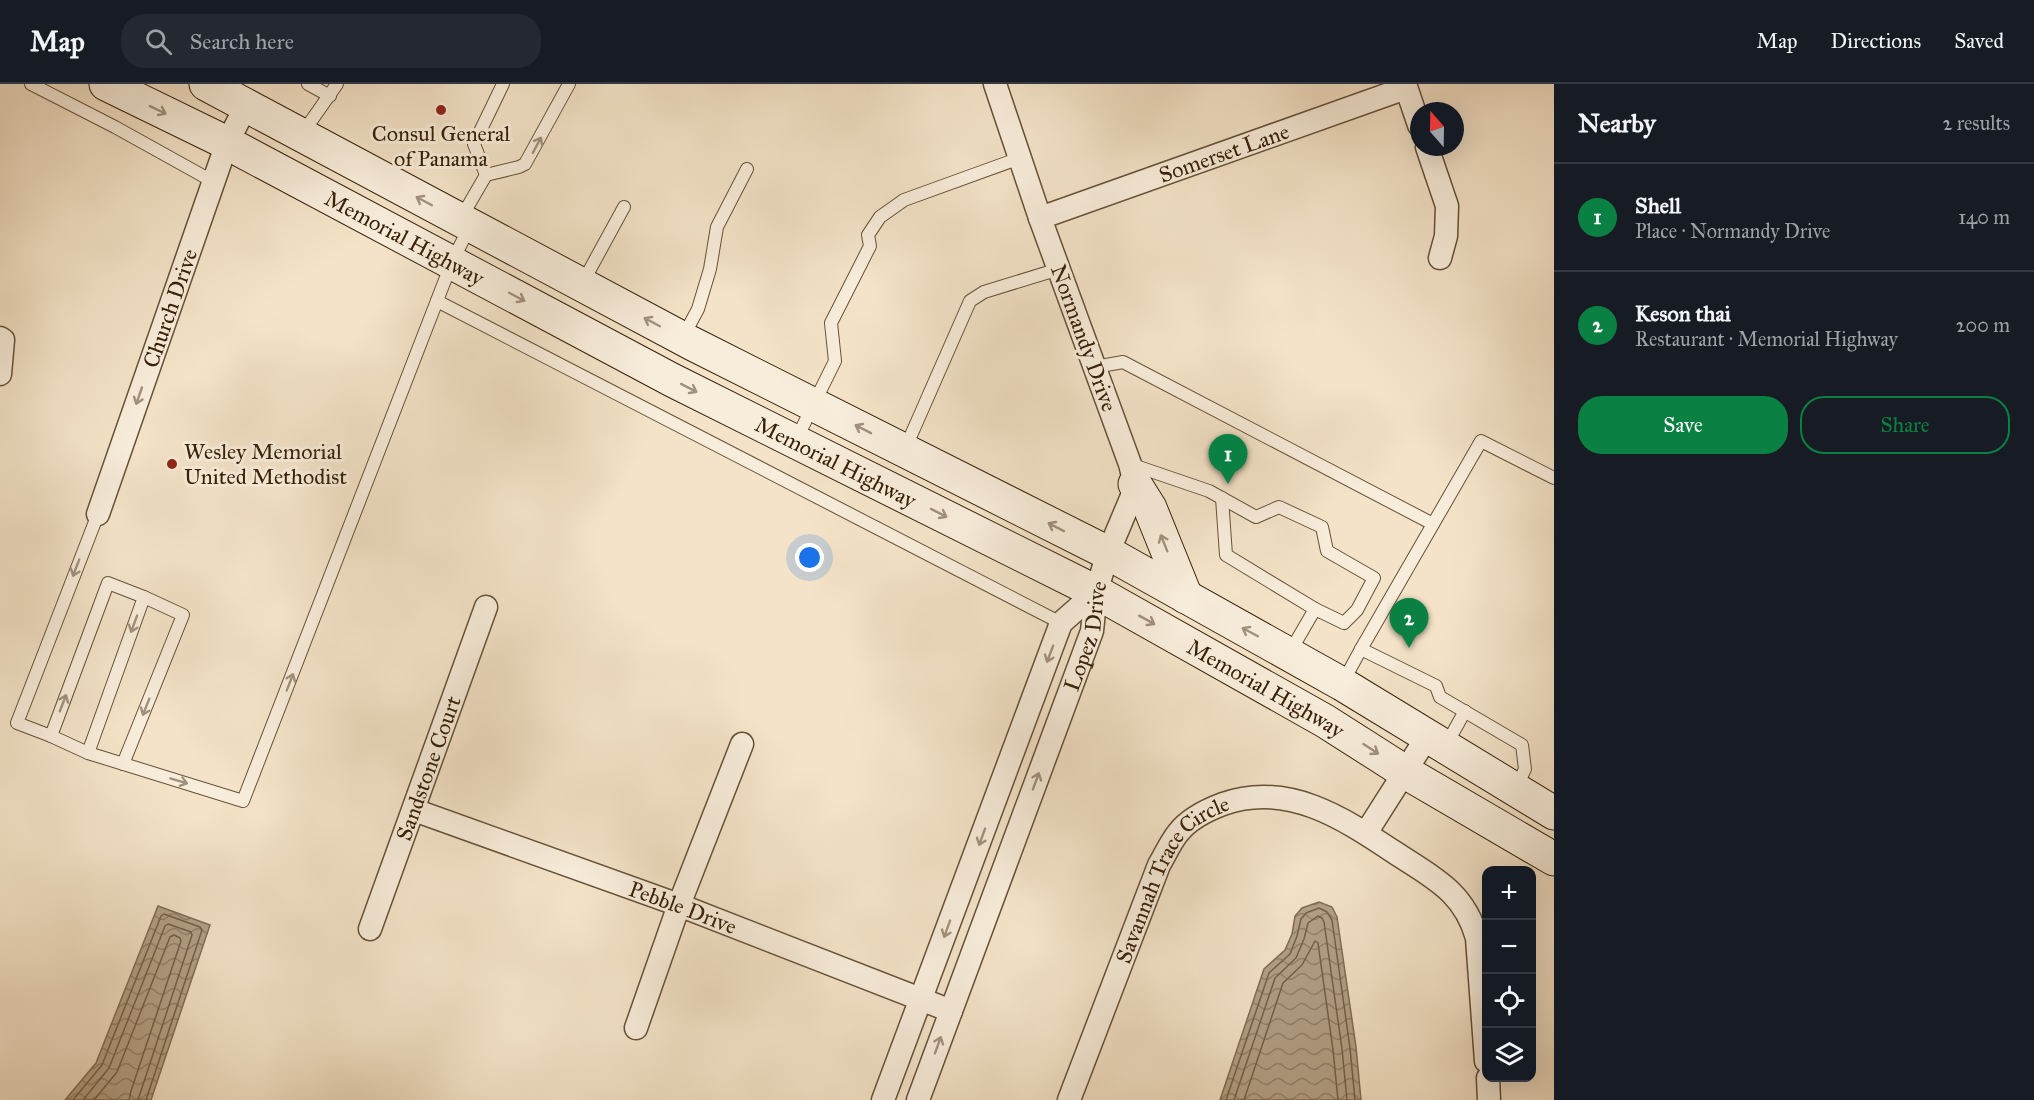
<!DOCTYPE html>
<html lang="en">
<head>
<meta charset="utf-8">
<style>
	:root { --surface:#171b24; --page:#242831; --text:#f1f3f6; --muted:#9ea1a6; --line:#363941; --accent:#0b8043 }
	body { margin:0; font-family:"IM FELL Great Primer",serif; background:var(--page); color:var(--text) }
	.controls { position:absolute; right:18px; bottom:18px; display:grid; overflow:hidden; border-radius:12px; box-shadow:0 6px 24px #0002 }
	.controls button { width:54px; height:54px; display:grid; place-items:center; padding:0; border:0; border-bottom:2px solid var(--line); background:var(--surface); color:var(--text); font:30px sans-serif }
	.compass { position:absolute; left:1410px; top:18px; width:54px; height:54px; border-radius:50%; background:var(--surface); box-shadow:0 6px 24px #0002; rotate:340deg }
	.you { position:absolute; left:810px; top:474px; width:21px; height:21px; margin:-15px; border:4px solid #fff; border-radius:50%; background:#1a73e8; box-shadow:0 0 0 9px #1a73e833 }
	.badge { display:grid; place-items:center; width:39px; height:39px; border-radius:50%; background:var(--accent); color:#fff; font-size:20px; font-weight:700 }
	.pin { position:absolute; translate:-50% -50px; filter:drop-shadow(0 2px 3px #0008) }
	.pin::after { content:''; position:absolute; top:32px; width:21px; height:18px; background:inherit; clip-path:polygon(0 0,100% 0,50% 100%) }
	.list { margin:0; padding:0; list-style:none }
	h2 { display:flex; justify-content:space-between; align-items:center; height:78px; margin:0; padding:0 24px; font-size:26px }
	h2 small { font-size:20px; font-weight:400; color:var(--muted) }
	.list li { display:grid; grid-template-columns:39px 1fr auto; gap:18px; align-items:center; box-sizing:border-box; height:108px; padding:0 24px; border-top:2px solid var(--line) }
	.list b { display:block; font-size:22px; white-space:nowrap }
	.list p { margin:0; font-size:20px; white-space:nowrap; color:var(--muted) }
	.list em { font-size:20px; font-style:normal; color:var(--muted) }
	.actions { display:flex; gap:12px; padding:18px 24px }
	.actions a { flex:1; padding:14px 0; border:2px solid var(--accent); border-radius:24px; text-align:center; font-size:21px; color:var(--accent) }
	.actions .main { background:var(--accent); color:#fff }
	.icon { flex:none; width:33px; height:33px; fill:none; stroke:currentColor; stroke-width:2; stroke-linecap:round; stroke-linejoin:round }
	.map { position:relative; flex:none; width:1554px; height:1016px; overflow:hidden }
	header { display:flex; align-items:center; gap:36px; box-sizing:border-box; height:84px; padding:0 30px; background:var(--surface); border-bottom:2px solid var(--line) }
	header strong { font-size:28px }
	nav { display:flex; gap:33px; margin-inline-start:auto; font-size:21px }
	.search { width:420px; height:54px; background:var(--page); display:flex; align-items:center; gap:15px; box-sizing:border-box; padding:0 21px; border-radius:24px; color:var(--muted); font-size:22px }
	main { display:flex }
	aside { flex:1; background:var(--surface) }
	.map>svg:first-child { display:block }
	.water { fill:url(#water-waves); stroke:#826d54; stroke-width:1.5 }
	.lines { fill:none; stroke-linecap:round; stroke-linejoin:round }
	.shore { stroke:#766048; stroke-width:1.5 }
	.service-casing { stroke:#665138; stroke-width:14 }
	.minor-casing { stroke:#665138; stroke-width:25 }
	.secondary-casing { stroke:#372008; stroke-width:35 }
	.service { stroke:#f8eddb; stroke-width:12 }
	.minor { stroke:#f8eddb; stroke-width:22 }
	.secondary { stroke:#f8eddb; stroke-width:33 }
	.oneway { stroke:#a1917c }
	.poi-dot { fill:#8f2418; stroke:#f8eddb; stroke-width:2 }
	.labels { text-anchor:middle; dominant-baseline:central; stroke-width:6; stroke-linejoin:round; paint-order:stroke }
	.poi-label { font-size:22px; fill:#372008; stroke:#f8eddb }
	.street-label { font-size:22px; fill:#372008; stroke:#f8eddb }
</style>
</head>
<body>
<header>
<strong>Map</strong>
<div class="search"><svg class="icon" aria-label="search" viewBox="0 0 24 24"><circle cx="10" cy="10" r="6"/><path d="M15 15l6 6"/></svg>Search here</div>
<nav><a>Map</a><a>Directions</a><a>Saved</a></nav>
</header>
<main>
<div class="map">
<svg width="1554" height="1016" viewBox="0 0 1554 1016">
	<defs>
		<pattern id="water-waves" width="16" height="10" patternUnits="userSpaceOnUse" patternTransform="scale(1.5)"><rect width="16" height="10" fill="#b4a187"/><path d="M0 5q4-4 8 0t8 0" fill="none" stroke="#93836c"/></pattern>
	</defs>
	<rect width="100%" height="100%" fill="#f4e3c8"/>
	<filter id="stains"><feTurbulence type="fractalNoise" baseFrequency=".00333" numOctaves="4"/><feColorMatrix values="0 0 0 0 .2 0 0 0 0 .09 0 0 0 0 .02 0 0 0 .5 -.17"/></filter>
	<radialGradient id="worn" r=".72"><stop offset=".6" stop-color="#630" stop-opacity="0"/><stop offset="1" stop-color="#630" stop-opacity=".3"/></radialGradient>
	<g class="water">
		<path d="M 1319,818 L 1332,823 L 1337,833 L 1356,963 L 1361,1016 L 1220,1016 L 1264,885 L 1285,866 L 1292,850 L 1295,832 L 1302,824 Z"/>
		<path d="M 158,822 L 210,841 L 151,1016 L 65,1016 L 96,979 Z"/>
	</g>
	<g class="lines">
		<g class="shore">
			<path d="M 73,1016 L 102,981 L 161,832 L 164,830 L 200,843 L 202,846 L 146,1016"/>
			<path d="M 83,1016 L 109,984 L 165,842 L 168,840 L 191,848 L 192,851 L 138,1016"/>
			<path d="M 94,1016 L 117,988 L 170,853 L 174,851 L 180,854 L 181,857 L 131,1007 L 129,1016"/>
			<path d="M 1226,1016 L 1269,889 L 1290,870 L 1297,852 L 1301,835 L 1306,829 L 1319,824 L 1327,828 L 1332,836 L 1350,964 L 1355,1016"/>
			<path d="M 1234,1016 L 1275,894 L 1296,874 L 1304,855 L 1308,839 L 1318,832 L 1322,834 L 1324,838 L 1342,965 L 1347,1016"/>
			<path d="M 1244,1016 L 1283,899 L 1302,881 L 1315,857 L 1318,859 L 1333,966 L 1338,1016"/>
		</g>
		<g class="service-casing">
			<g id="service">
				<path d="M 31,0 L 115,43 L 214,98"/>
				<path d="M 308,0 L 330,12"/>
				<path d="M 503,0 L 474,60 L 486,91 L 519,83 L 525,80 L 569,0"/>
				<path d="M 302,50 L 337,0"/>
				<path d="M 461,134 L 486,91"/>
				<path d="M 582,200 L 624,123"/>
				<path d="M 437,217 L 1061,539"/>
				<path d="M 683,253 L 698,225 L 710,185 L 717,143 L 747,85"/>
				<path d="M 1095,283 L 1123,278 L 1433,440"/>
				<path d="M 796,356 L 835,277 L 831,239 L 870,162 L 868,151 L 880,133 L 904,116 L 1020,74"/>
				<path d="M 905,365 L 970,217 L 984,208 L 1059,185"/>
				<path d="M 1130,380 L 1209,407 L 1256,433 L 1279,423 L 1322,443 L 1327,467 L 1374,494 L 1357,526 L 1344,539 L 1315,525 L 1290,568"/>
				<path d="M 1222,414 L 1226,471 L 1315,525"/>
				<path d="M 1343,598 L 1361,565"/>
				<path d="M 51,652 L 88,669 L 243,717 L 452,178 L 470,142"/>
				<path d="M 1445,663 L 1465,627"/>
				<path d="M 88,669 L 144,513 L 108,499 L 51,652 L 17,639 L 98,430"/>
				<path d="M 123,680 L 183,531 L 144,513"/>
				<path d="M 1516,704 L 1525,685 L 1522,661 L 1440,613 L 1436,602 L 1361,565 L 1481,357 L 1554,394"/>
			</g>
		</g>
		<g class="minor-casing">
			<g id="minor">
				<path d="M 1405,0 L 1419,41"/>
				<path d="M 1427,63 L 1447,122 L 1446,152 L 1440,174"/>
				<path id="s1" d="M 1040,134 L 1406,4"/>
				<path d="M 0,254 L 3,256 L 0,290"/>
				<path id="s2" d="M 98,430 L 227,59 L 246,22"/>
				<path id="s3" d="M 414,726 L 679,821 L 951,927"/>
				<path d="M 1366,749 L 1427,653"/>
				<path id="s4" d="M 370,845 L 486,523"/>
				<path d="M 636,944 L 679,821 L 742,660"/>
				<path d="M 1488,994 L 1489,1016"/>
				<path d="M 883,1016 L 1061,539 L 1096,508"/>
				<path id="s5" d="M 918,1016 L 1092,547 L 1096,508 L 1108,469 L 1132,412 L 1135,400 L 1130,380 L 1040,134 L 995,0"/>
				<path id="s6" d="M 1069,1016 L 1159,781 C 1165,771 1170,759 1178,749 C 1188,736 1207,726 1223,720 C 1287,697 1343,734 1394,768 C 1432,793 1464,807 1477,854 L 1486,977"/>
			</g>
		</g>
		<g class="secondary-casing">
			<g id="secondary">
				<path id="s7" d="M 106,0 L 227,59 L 672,296 L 1096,508 L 1325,637 L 1405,688 L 1554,775"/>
				<path d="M 206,0 L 691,259 L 1108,469 L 1342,600 L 1554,729"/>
				<path d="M 1135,400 L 1150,424 L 1186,513"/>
			</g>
		</g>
		<use href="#service" class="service"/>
		<use href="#minor" class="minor"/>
		<use href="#secondary" class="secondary"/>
	</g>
	<defs><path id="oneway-shaft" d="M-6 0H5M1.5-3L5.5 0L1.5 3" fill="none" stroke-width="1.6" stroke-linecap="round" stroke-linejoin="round" transform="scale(1.5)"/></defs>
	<g class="oneway">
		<use href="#oneway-shaft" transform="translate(158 26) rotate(26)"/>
		<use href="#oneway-shaft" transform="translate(537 61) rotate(-62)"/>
		<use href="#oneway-shaft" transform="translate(424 117) rotate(-152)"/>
		<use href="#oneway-shaft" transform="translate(517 213) rotate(28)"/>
		<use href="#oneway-shaft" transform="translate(652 238) rotate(-152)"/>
		<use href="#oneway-shaft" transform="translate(689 304) rotate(27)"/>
		<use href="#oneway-shaft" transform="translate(139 312) rotate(109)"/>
		<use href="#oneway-shaft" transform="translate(863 345) rotate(-153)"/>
		<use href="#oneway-shaft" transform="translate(939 429) rotate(27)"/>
		<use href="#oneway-shaft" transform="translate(1056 443) rotate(-153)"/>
		<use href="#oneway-shaft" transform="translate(1164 459) rotate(-112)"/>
		<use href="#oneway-shaft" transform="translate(76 484) rotate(111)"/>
		<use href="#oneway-shaft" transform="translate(1147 536) rotate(29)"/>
		<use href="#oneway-shaft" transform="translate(134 540) rotate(110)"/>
		<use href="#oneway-shaft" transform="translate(1250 548) rotate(-152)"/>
		<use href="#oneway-shaft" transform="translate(1050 570) rotate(111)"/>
		<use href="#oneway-shaft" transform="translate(290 598) rotate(-69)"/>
		<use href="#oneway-shaft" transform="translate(63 619) rotate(-69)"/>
		<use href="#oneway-shaft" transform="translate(146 623) rotate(112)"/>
		<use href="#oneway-shaft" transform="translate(1371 665) rotate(33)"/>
		<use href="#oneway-shaft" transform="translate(179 697) rotate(17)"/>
		<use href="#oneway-shaft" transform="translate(1036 697) rotate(-70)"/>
		<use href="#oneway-shaft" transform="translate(982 753) rotate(110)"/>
		<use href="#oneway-shaft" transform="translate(947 845) rotate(110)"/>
		<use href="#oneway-shaft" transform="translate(938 961) rotate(-70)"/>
	</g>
	<g class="poi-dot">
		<circle cx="441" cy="26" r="6"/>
		<circle cx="172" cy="380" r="6"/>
	</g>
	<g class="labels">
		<g class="poi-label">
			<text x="441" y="49">Consul General<tspan x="441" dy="25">of Panama</tspan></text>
			<text x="184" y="367" text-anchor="start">Wesley Memorial<tspan x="184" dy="25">United Methodist</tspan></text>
		</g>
		<g class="street-label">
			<text stroke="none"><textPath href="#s1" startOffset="195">Somerset Lane</textPath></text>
			<text stroke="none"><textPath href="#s7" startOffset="336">Memorial Highway</textPath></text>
			<text stroke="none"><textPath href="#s2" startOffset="218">Church Drive</textPath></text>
			<text transform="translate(1084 254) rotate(70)">Normandy Drive</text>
			<text stroke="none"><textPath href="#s7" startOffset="822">Memorial Highway</textPath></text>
			<text stroke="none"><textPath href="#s5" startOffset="494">Lopez Drive</textPath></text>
			<text stroke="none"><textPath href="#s7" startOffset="1308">Memorial Highway</textPath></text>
			<text stroke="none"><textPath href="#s4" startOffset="171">Sandstone Court</textPath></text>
			<text stroke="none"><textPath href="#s6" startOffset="248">Savannah Trace Circle</textPath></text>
			<text stroke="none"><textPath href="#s3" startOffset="286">Pebble Drive</textPath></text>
		</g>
	</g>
	<rect width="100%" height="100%" filter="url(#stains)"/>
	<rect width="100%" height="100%" fill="url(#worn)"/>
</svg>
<div class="controls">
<button>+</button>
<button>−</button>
<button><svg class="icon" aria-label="locate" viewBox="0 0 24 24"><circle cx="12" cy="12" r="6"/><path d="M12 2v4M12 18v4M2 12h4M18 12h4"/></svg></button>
<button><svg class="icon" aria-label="layers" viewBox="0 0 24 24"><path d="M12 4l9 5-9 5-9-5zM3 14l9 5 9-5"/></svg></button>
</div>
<svg class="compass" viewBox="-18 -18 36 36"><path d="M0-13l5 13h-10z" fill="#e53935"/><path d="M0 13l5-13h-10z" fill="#9ea1a6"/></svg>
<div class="you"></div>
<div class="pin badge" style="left:1228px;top:400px">1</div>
<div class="pin badge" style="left:1409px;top:564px">2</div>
</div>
<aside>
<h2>Nearby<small>2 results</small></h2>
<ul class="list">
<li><span class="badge">1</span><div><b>Shell</b><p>Place · Normandy Drive</p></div><em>140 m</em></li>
<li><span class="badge">2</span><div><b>Keson thai</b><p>Restaurant · Memorial Highway</p></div><em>200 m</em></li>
</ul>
<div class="actions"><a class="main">Save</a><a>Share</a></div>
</aside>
</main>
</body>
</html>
